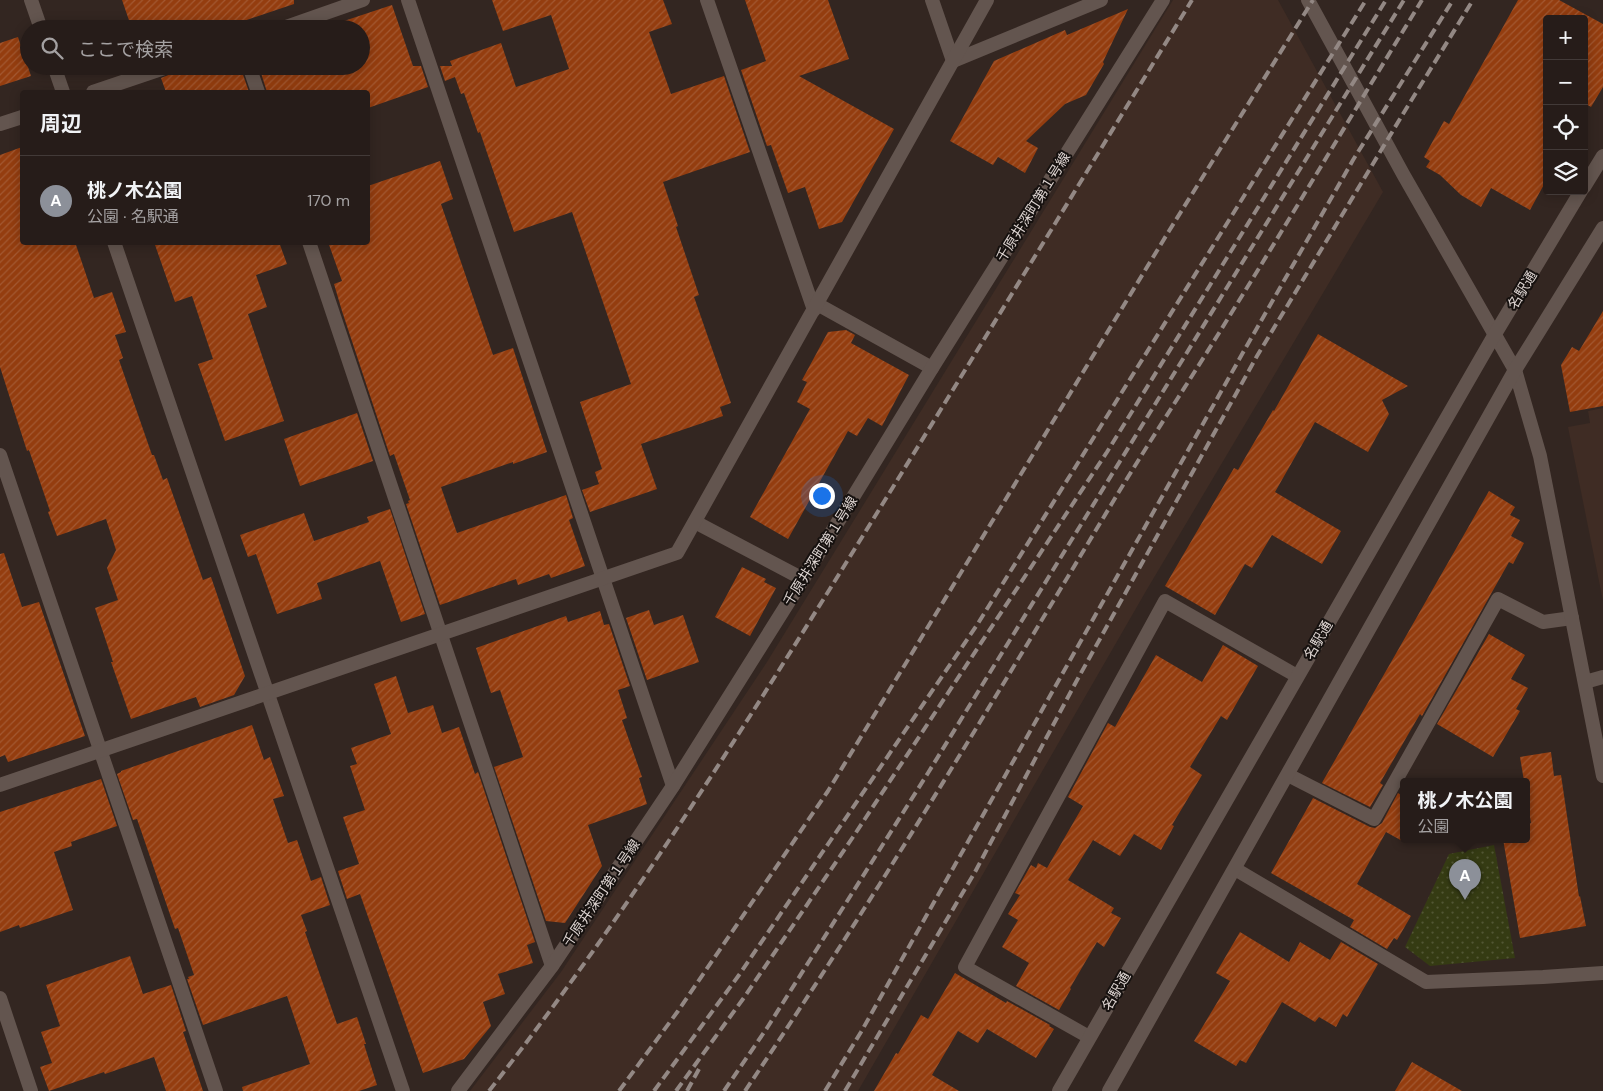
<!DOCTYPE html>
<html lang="ja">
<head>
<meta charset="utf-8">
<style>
	:root { --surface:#261c19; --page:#2e2522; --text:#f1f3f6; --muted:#a4a1a2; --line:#423a38; --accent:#8c9099 }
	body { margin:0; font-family:"DM Sans","Noto Sans JP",sans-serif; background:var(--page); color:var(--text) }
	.controls { position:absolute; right:15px; top:15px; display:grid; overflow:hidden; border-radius:5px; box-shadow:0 2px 12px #0003 }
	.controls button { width:45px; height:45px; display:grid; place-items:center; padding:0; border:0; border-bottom:1px solid var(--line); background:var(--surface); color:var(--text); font:25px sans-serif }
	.you { position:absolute; left:821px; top:495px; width:18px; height:18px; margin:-12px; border:4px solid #fff; border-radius:50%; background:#1a73e8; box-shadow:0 0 0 8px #1a73e833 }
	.badge { display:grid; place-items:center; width:32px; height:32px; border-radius:50%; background:var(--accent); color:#fff; font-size:16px; font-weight:700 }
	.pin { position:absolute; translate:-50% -41px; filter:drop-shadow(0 1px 2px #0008) }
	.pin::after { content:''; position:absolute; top:26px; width:18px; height:15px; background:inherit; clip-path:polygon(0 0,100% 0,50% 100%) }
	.popup { position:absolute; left:1400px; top:778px; width:130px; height:65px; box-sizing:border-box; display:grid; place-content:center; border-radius:5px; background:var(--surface); filter:drop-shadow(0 1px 4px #0005); font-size:16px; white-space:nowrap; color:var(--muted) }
	.popup b { font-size:19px; color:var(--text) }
	.popup::after { content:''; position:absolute; left:50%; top:100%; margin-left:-10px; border:10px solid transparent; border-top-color:var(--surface) }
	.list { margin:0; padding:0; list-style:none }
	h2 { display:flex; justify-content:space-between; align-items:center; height:65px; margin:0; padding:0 20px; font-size:21px }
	h2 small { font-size:16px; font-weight:400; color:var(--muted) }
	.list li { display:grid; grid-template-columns:32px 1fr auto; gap:15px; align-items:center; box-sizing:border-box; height:90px; padding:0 20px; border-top:1px solid var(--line) }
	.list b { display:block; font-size:19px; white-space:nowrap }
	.list p { margin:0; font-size:16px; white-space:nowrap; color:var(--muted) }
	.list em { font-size:16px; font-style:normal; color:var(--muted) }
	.icon { flex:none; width:28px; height:28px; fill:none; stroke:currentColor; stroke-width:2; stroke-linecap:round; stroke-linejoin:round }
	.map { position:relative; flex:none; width:1603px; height:1091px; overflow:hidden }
	.search { position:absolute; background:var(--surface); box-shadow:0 2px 12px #0003; left:20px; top:20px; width:350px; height:55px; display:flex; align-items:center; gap:12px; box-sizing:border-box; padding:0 18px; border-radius:28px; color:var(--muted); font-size:19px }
	.panel { position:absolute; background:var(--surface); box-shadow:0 2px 12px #0003; left:20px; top:90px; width:350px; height:155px; border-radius:5px }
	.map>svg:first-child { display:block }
	.built { fill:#3f2c24 }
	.park { fill:url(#park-dots) }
	.building { fill:url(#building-hatch) }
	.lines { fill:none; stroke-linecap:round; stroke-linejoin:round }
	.service { stroke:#63554f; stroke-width:14 }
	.minor { stroke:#63554f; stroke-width:14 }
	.tertiary { stroke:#63554f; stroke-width:14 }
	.rail { stroke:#938884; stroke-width:4; stroke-dasharray:10 5; stroke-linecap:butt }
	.labels { text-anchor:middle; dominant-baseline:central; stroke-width:4; stroke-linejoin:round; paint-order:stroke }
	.street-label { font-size:14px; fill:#dcd3d0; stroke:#16110f }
</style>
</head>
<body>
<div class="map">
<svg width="1603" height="1091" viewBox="0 0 1603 1091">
	<defs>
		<pattern id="park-dots" width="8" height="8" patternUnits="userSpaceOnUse" patternTransform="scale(1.25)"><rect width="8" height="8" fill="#353b13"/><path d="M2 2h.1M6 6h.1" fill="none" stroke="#525634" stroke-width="1.8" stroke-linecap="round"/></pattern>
		<pattern id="building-hatch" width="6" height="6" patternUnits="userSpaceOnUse" patternTransform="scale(1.25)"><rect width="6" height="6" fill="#943d0f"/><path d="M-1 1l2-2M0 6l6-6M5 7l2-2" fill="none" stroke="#a25831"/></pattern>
	</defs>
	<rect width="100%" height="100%" fill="#332621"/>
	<g class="built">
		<path d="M 1173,0 L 1278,0 L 1383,192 L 1146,591 L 858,1091 L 470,1091 L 561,972 L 767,662 Z"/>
		<path d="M 1603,408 L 1603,601 L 1568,427 L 1590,423 L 1588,411 Z"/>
	</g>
	<path class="park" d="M 1494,845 L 1515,958 L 1430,966 L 1405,947 L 1449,854 Z"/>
	<g class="building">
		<path d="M 122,0 L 294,0 L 294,4 L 232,25 L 233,27 L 227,29 L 132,29 Z"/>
		<path d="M 492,0 L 663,0 L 672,24 L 649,32 L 671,94 L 724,76 L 750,152 L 663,182 L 678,226 L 676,227 L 699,295 L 694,297 L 731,403 L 720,407 L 723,416 L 641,444 L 657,489 L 590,512 L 582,490 L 599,484 L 595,472 L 602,469 L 580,402 L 631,384 L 572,212 L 514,232 L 480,132 L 478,133 L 464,93 L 461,94 L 455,77 L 445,81 L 440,66 L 452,66 L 450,61 L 501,43 L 516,87 L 569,69 L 551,15 L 503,31 Z"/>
		<path d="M 745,0 L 828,0 L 849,59 L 799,76 L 894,129 L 842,222 L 819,229 L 805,187 L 788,193 L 771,145 L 767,146 L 741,70 L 766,61 Z"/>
		<path d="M 1518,0 L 1559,0 L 1603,24 L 1603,87 L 1591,107 L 1584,103 L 1584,19 L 1547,19 L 1547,179 L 1530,210 L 1491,188 L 1481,207 L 1461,195 L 1440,175 L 1426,167 L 1430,161 L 1424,157 L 1444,121 L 1449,124 Z"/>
		<path d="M 392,5 L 413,66 L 421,66 L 428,87 L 368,108 L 368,92 L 267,92 L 261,73 L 279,66 L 361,66 L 361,29 L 346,29 L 344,21 Z"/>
		<path d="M 1128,9 L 1103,62 L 1104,64 L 1086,95 L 1065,104 L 1026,141 L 1038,148 L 1025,173 L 998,157 L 993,165 L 950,141 L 994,61 L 1065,30 L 1067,35 Z"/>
		<path d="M 18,37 L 31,76 L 0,86 L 0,43 Z"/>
		<path d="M 179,66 L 240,66 L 249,92 L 166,92 L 161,78 L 176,72 Z"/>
		<path d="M 22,147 L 22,242 L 75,242 L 94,298 L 112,292 L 126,332 L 115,335 L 123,358 L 119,360 L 152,455 L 154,455 L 163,480 L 167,478 L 203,580 L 211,577 L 245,676 L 234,695 L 200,707 L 196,697 L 131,719 L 111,662 L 113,662 L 95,608 L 118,600 L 107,568 L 116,550 L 106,519 L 57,536 L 48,512 L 50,511 L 29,450 L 27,451 L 0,367 L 0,155 Z"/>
		<path d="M 440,161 L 453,199 L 441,204 L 493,355 L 513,348 L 547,452 L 513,464 L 513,462 L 441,487 L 457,533 L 566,495 L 573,518 L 569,520 L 585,566 L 551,578 L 549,574 L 518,585 L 516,579 L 440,605 L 406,504 L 409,503 L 408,501 L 410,500 L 394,454 L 390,456 L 342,311 L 334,284 L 342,281 L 328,242 L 368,242 L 368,186 Z"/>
		<path d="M 154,242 L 279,242 L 287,264 L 256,275 L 267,307 L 248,314 L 284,421 L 225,441 L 198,364 L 213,359 L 192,296 L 175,302 Z"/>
		<path d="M 1603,311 L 1603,406 L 1570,412 L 1561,365 L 1572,347 L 1579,351 Z"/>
		<path d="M 846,330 L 855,335 L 851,343 L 909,375 L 882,426 L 868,418 L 857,436 L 848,431 L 788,539 L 750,517 L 810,409 L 797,402 L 807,382 L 802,380 L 828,332 Z"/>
		<path d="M 1318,334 L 1408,386 L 1382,400 L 1389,414 L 1368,452 L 1315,422 L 1275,492 L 1341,531 L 1322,564 L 1272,535 L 1252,568 L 1245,564 L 1215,615 L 1165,586 L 1234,468 L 1238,470 L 1273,410 L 1274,411 Z"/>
		<path d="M 357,413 L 373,461 L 300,486 L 284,439 Z"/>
		<path d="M 1489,491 L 1515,507 L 1510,515 L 1520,520 L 1511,536 L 1524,543 L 1513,564 L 1509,562 L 1422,716 L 1420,714 L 1380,783 L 1383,785 L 1370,807 L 1322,783 L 1323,781 Z"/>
		<path d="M 390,509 L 425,614 L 401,622 L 380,561 L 317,583 L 322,599 L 277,614 L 256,554 L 248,557 L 240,535 L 304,513 L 314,541 L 369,522 L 367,517 Z"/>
		<path d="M 4,553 L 22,607 L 39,602 L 85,736 L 8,762 L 5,755 L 0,757 L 0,554 Z"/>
		<path d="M 742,567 L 766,579 L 764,582 L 776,588 L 750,636 L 715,617 Z"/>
		<path d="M 649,610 L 654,625 L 683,615 L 699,662 L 647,680 L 626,618 Z"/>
		<path d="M 600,611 L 604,625 L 609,624 L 630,686 L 618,690 L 627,718 L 622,720 L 642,777 L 639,778 L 647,804 L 588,825 L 602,866 L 565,923 L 546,921 L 494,767 L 523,757 L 500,690 L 491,693 L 476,648 L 566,616 L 568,622 Z"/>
		<path d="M 1489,634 L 1525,655 L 1511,679 L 1528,688 L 1516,709 L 1520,711 L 1493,757 L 1437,724 Z"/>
		<path d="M 1223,645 L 1258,666 L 1227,720 L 1221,716 L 1190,767 L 1202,775 L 1172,825 L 1174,826 L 1161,850 L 1134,834 L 1120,856 L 1093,840 L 1068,880 L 1114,908 L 1111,913 L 1121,918 L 1104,947 L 1097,942 L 1070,988 L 1071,989 L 1059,1010 L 1016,986 L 1029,963 L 1002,947 L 1018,920 L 1008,914 L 1020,895 L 1015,893 L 1031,865 L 1036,868 L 1038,863 L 1047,868 L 1083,806 L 1068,797 L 1108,723 L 1115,727 L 1156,655 L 1202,682 Z"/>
		<path d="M 396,676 L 408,713 L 433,705 L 442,733 L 459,727 L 475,774 L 478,772 L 535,942 L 527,945 L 533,963 L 498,974 L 505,994 L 483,1002 L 491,1026 L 464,1059 L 423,1073 L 360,894 L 347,899 L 338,871 L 359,864 L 343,817 L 365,810 L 350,766 L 357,764 L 351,748 L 391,734 L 374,684 Z"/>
		<path d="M 252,725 L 264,760 L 270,757 L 284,796 L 273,799 L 288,843 L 297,840 L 311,881 L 321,877 L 330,905 L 301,915 L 307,931 L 305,932 L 337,1024 L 357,1017 L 366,1044 L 364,1044 L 377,1085 L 359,1091 L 243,1091 L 242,1087 L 310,1064 L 287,996 L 203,1025 L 187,979 L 189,979 L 188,977 L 194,975 L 178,928 L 175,929 L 137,819 L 133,820 L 117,774 L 121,772 L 121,771 Z"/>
		<path d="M 1551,752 L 1554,776 L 1561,775 L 1579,897 L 1580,896 L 1586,926 L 1520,938 L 1503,839 L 1526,839 L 1526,824 L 1531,823 L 1526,794 L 1526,781 L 1524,781 L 1520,757 Z"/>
		<path d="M 101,779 L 117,826 L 71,842 L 72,846 L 54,852 L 73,910 L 20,928 L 19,925 L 0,932 L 0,812 Z"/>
		<path d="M 1398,793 L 1404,797 L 1404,842 L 1386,832 L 1357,884 L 1411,916 L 1397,940 L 1394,938 L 1387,949 L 1350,927 L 1354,920 L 1271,873 L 1313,798 L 1370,827 L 1375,828 L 1382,823 Z"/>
		<path d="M 1240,932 L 1289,962 L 1300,942 L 1330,960 L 1341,942 L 1378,964 L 1347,1017 L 1343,1014 L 1336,1027 L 1319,1017 L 1315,1022 L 1282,1002 L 1246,1063 L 1240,1060 L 1236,1066 L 1194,1041 L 1230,981 L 1216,973 Z"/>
		<path d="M 130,956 L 143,994 L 171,985 L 186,1031 L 183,1032 L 203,1091 L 166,1091 L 154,1057 L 105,1074 L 104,1072 L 49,1091 L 40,1067 L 52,1063 L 41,1032 L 60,1026 L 46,985 Z"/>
		<path d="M 955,973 L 1006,1003 L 1007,1001 L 1050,1025 L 1049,1026 L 1054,1029 L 1036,1058 L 987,1029 L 978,1043 L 958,1031 L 932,1075 L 959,1091 L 874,1091 L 896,1053 L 898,1054 L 921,1015 L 928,1019 Z"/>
		<path d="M 1412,1062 L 1462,1091 L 1395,1091 Z"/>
	</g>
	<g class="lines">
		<g class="service">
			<path d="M 249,66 L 258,92"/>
			<path d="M 309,242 L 552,966"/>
			<path d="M 0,455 L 216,1091"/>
			<path d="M 1585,682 L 1603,677"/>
		</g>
		<g class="minor">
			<path d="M 408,0 L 673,786"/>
			<path d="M 707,0 L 814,310"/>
			<path d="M 932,0 L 953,61 L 1101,0"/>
			<path d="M 280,29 L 363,0"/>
			<path d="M 93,92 L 170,66"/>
			<path d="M 0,124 L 22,117"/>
			<path d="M 817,304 L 932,368"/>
			<path d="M 695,522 L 803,579"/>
			<path d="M 1288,775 L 1374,819 L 1498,599 L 1543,622 L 1572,618"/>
			<path d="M 1235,869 L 1426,982 L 1543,977 L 1603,973"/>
			<path d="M 0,998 L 31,1091"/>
			<path d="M 1089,1037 L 965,967 L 1165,601 L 1297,676"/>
			<path d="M 458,1091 L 552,966 L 673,786 L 803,579 L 932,368 L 1163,0"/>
		</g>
		<g class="tertiary">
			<path d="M 31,0 L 41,29"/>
			<path d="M 1308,0 L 1403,174 L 1515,370 L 1540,456 L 1603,776"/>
			<path d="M 54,66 L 63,92"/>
			<path d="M 1584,187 L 1603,156"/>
			<path d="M 114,242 L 403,1091"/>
			<path d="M 0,785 L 677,553 L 987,0"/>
			<path d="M 1059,1091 L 1495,334 L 1581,191"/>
			<path d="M 1109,1091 L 1515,370 L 1603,228"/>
		</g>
		<g class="rail">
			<path d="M 489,1091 C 627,915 746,724 864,534 C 974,356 1083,178 1192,0"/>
			<path d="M 619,1091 L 678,1011 L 828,791 L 1169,231 L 1313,0"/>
			<path d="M 654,1091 L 739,975 L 977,625 L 1366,0"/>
			<path d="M 676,1091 L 743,999 L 853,837 L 1107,452 L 1386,0"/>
			<path d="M 687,1091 L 699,1069"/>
			<path d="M 724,1091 L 767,1028 L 928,773 L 1404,0"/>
			<path d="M 745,1091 C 874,900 992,703 1111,505 C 1148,443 1189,382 1227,320 C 1293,214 1357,106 1422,0"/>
			<path d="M 825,1091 L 861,1032 L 1245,349 L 1353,160 L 1453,0"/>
			<path d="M 845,1091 L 975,872 L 1076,682 L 1257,356 L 1406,109 L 1473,0"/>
		</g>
	</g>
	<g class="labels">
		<g class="street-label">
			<text transform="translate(1033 207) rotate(-58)">千原井深町第１号線</text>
			<text transform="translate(1522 290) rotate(-59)">名駅通</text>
			<text transform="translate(820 551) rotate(-58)">千原井深町第１号線</text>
			<text transform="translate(1318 640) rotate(-60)">名駅通</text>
			<text transform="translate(601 893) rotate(-56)">千原井深町第１号線</text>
			<text transform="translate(1116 991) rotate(-60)">名駅通</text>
		</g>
	</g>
</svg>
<div class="controls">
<button>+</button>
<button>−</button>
<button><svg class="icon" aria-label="locate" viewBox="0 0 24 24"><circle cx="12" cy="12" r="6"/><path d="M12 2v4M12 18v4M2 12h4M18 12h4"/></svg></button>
<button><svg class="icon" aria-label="layers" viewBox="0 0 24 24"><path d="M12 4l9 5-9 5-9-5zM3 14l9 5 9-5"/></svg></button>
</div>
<div class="you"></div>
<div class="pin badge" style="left:1465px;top:900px">A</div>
<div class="popup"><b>桃ノ木公園</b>公園</div>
<div class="search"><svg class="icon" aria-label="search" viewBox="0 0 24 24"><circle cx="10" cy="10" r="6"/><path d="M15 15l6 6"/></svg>ここで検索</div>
<section class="panel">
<h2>周辺<small></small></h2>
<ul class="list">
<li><span class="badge">A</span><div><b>桃ノ木公園</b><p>公園 · 名駅通</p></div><em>170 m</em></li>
</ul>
</section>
</div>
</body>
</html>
